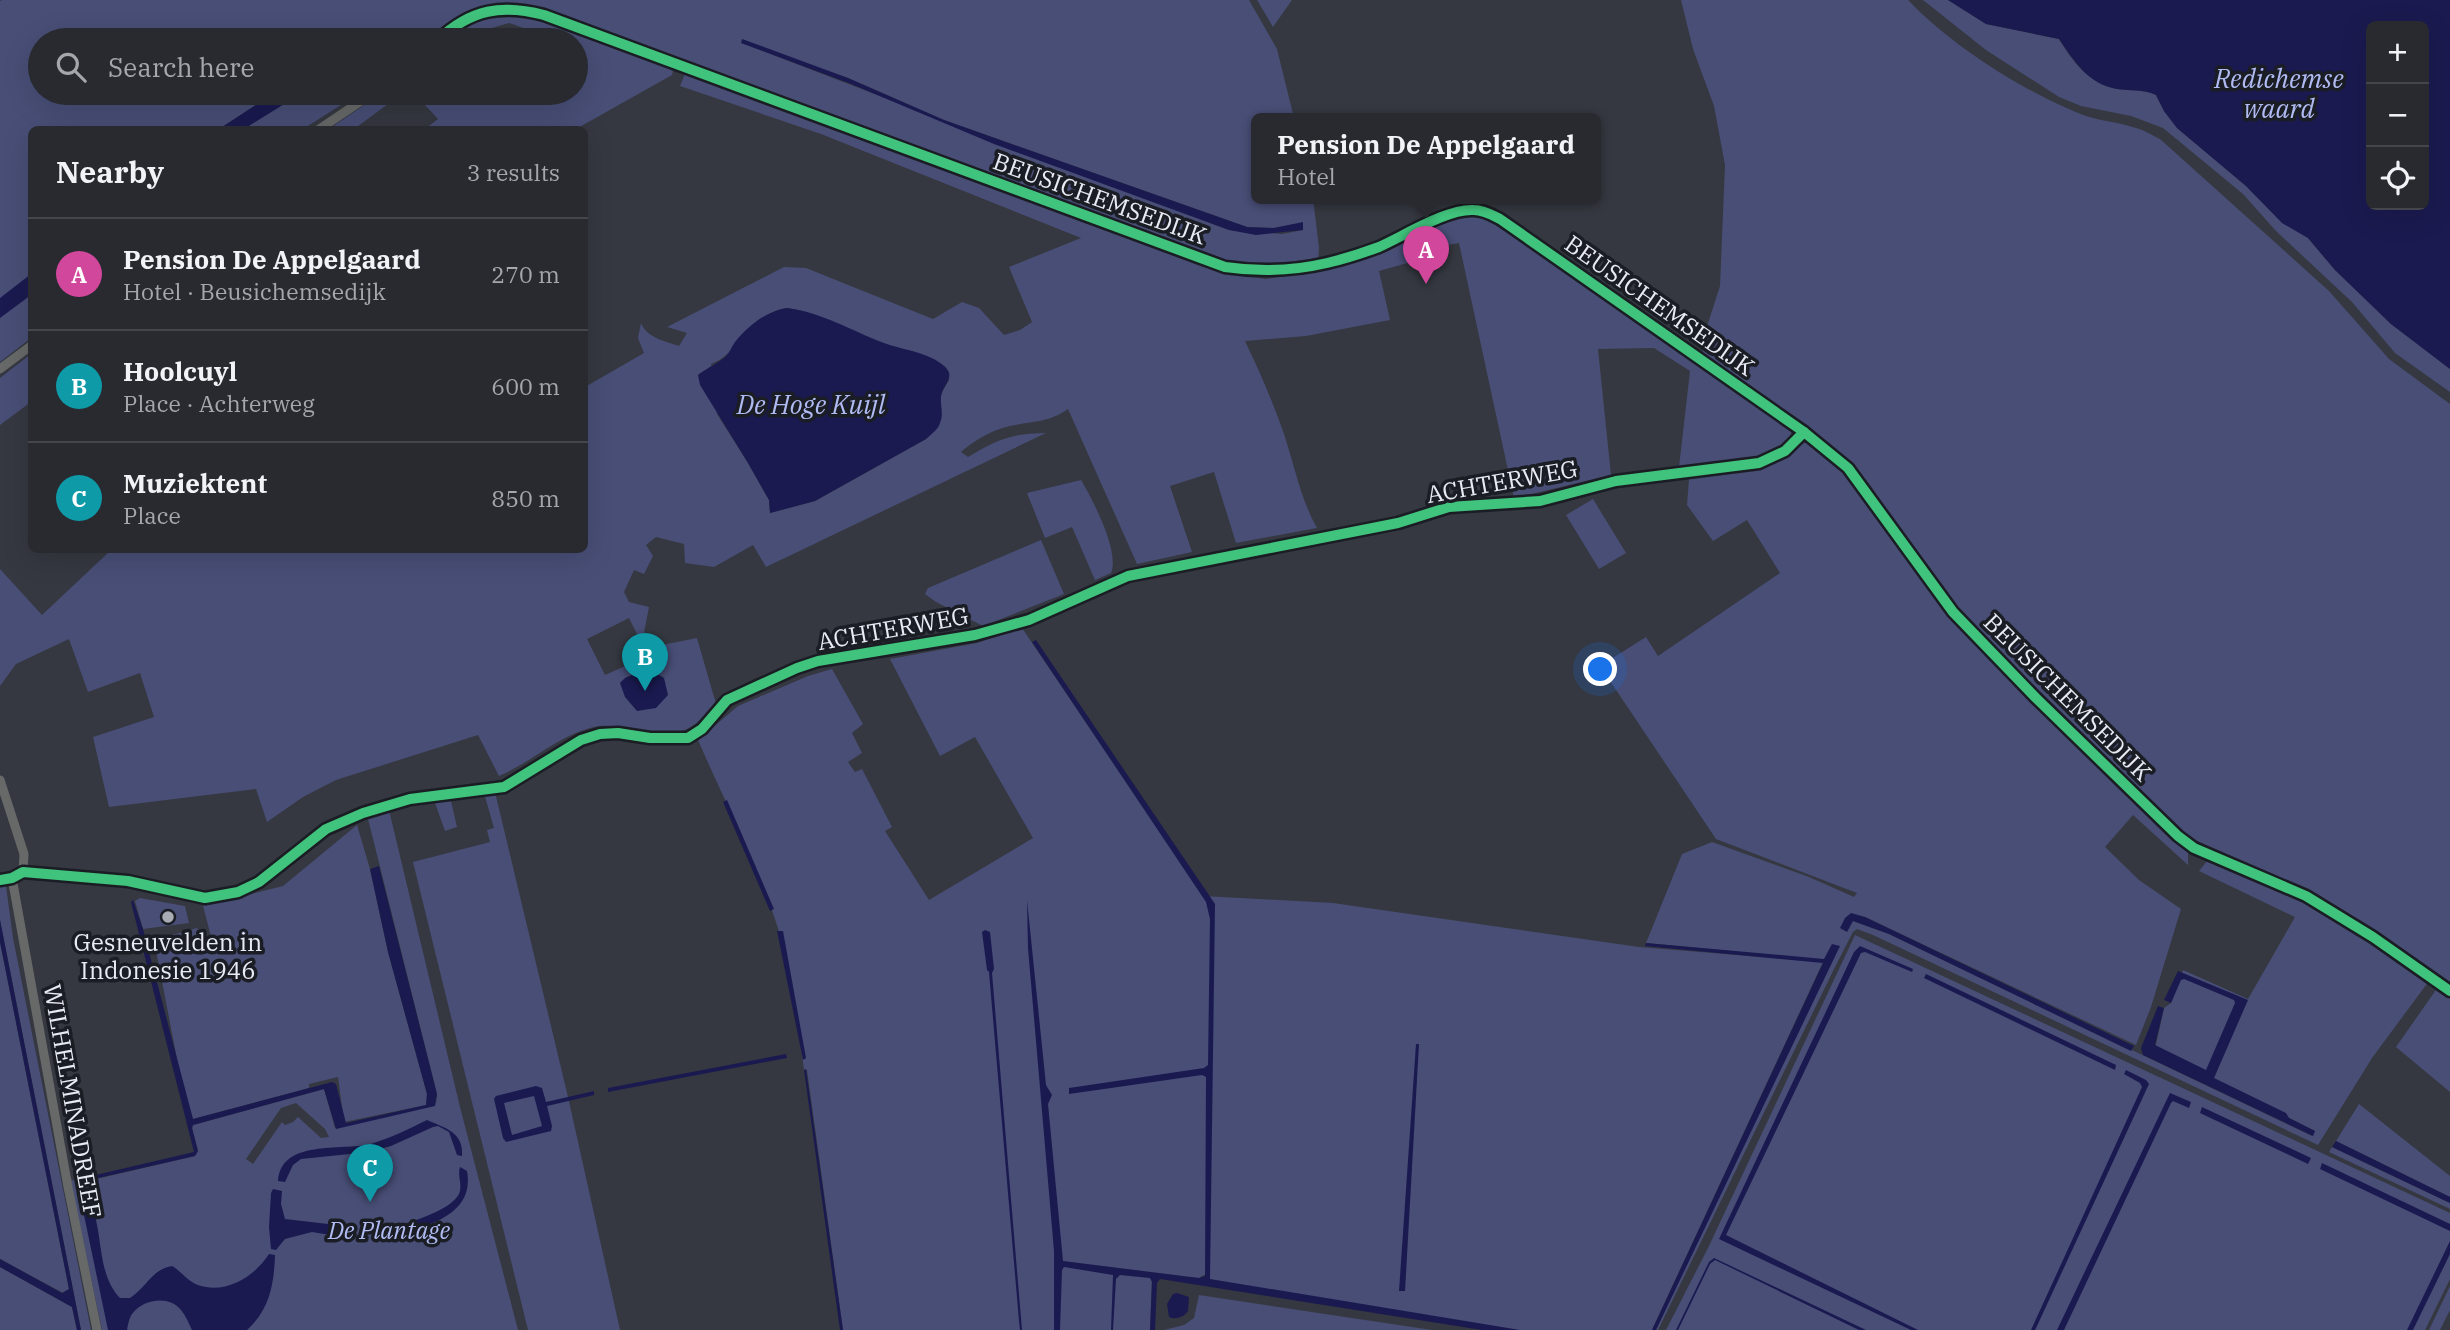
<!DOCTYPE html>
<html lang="en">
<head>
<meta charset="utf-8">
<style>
	:root { --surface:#282a30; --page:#34363c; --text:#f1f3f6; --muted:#a5a7ab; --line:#44464c; --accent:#ea580c }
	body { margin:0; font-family:"IBM Plex Serif",serif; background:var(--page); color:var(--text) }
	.controls { position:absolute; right:21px; top:21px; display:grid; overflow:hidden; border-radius:10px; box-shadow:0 7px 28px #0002 }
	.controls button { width:63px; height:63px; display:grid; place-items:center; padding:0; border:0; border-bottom:2px solid var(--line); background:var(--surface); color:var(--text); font:35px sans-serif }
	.you { position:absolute; left:1601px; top:670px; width:24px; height:24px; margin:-18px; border:5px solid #fff; border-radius:50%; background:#1a73e8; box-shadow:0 0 0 10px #1a73e833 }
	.badge { display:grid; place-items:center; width:46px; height:46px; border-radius:50%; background:var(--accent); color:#fff; font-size:23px; font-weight:700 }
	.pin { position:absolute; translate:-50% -58px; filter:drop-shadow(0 2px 4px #0008) }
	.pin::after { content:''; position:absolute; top:37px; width:24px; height:21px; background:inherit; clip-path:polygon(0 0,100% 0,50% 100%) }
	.popup { position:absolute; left:1251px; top:113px; width:350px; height:91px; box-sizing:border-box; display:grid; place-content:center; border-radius:10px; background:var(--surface); filter:drop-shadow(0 2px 5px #0005); font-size:23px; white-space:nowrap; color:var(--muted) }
	.popup b { font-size:26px; color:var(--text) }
	.popup::after { content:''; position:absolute; left:50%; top:100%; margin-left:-14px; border:14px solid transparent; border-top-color:var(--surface) }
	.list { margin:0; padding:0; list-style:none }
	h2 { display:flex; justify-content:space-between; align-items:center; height:91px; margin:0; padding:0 28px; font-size:30px }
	h2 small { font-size:23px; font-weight:400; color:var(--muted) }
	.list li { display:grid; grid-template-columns:46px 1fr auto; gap:21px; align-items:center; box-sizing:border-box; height:112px; padding:0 28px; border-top:2px solid var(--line) }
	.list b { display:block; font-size:26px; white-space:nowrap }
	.list p { margin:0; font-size:23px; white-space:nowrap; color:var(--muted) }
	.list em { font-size:23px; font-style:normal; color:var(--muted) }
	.icon { flex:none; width:38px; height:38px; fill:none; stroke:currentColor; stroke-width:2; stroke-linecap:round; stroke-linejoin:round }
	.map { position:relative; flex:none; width:2450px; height:1330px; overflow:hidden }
	.search { position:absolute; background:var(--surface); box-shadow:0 7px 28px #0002; left:28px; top:28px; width:560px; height:77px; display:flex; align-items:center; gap:18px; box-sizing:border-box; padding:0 24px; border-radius:38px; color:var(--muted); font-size:26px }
	.panel { position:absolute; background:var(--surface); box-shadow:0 7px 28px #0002; left:28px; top:126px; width:560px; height:427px; border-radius:10px }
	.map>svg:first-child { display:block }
	.green { fill:#484e76; fill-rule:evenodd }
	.water { fill:#1a1a50; fill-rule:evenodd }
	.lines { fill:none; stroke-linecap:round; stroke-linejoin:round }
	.minor { stroke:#676968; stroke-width:9 }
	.cycleway-casing { stroke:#1b1d24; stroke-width:15 }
	.cycleway { stroke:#40c37c; stroke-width:10 }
	.poi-dot { fill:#a9acb5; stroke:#1b1d24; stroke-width:2.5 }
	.labels { text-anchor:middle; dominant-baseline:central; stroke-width:7; stroke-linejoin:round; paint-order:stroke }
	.street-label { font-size:24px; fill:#e8eaf4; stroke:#1b1d24 }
	.poi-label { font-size:24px; fill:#e8eaf4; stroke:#1b1d24 }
	.park-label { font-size:24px; font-style:italic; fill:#b1bcf4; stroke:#1b1d24 }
	.water-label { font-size:26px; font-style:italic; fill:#b1bbf3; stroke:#1b1d24 }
</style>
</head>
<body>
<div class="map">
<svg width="2450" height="1330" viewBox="0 0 2450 1330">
	<rect width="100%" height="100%" fill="#353840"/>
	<g class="green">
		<path d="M 2,0 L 1249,0 L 1277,49 L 1294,118 L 1256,118 L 1256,198 L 1313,198 L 1319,248 L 1318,262 L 1289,268 L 1238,269 L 787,98 L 555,15 C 498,0 474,4 428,40 L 40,40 L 40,93 L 360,93 L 303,129 L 32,130 L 31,338 L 0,362 L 0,1 ZM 742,43 L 848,78 L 944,120 L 1247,227 L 1274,228 L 1302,223 L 1303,230 L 1282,234 L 1229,230 Z"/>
		<path d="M 1257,0 L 1292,0 L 1273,27 Z"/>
		<path d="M 1681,0 L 1908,0 C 1953,47 2023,91 2083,115 C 2100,121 2118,122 2136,128 C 2144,130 2152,135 2160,139 L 2329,291 L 2389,359 L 2450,404 L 2450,984 L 2327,903 L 2236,862 L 2188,836 L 2027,681 L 1959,609 L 1934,578 L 1867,481 L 1846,459 L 1790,414 L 1703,354 L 1702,342 L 1720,286 L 1725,165 L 1714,106 L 1693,49 Z"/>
		<path d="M 1923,0 L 1948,0 L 1986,24 L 2059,39 C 2073,62 2089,84 2117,89 C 2131,91 2143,89 2156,95 L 2164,111 L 2177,128 L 2246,186 L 2282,222 L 2308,238 L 2335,270 L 2391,324 L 2450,369 L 2450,392 L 2395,353 L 2352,302 L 2276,231 L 2243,194 L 2163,128 L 2131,116 L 2081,106 L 2059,97 L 1986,50 Z"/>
		<path d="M 501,13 L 545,21 L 674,67 L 672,75 L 576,129 L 425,129 L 438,119 L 414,93 L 576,93 L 576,40 L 558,40 L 509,23 L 478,32 L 469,40 L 444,40 L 475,18 Z"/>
		<path d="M 686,71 L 832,124 L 958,176 L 1054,210 L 1198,265 L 1228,274 L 1266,279 L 1318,271 L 1378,253 L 1454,218 C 1493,208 1510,232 1539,253 L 1792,428 C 1790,467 1708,466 1679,467 L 1690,371 L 1654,348 L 1598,349 L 1611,475 L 1514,498 L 1459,243 L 1435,247 L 1429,257 L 1379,271 L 1390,320 L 1306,336 L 1245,341 C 1259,370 1272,400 1283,431 C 1294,463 1300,498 1317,528 L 1236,543 L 1214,472 L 1170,486 L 1192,552 L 1137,564 L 1068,409 C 1048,423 1033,421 1010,426 C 992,430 975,440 961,452 L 968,457 C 996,440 1012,433 1046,433 L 766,567 L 753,545 L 714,567 L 685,563 L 684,544 L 656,537 L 646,545 L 653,556 L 644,574 L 634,570 L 624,592 L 629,602 L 649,607 L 643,638 L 652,647 L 697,638 L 716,704 C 707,713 698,724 687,729 C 656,742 622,719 590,728 C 557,737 530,763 499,776 L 478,735 L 336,780 L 303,797 L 267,822 L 256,789 L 109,807 L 93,737 L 154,717 L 140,673 L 88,692 L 69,639 L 16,664 L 0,686 L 0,569 L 42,615 L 111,550 L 584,550 L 585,387 L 644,353 L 638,338 L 641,323 C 647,338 665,341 679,346 L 687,333 L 667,327 L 784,267 L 806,268 L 933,319 L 962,302 L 979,308 L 1004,335 L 1020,330 L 1032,322 L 1009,267 L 1081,238 L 821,134 L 680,86 ZM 787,308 C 818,312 845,329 874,340 C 898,349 924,353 946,367 L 949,380 C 946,385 942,391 941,396 C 938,418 946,421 926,439 L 815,501 L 770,513 L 769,500 L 748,463 L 717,414 L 711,364 C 741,352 753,313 787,308 ZM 629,618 L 648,656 L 605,675 L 587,639 Z"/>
		<path d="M 382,93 L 403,93 L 354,129 L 329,129 Z"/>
		<path d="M 31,354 L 31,402 L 0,425 L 0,378 Z"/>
		<path d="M 1804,443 L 1813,443 L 1843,468 L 1858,486 L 1921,574 L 2188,847 L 2188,865 L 2133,815 L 2105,847 L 2139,880 L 2181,909 L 2151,1007 L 2136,1045 L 1865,917 L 1853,921 L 1889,934 L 2312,1136 L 2315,1131 L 2155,1049 L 2164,1008 L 2171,1003 L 2183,970 L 2248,999 L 2295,917 L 2199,871 L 2207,861 L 2213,862 L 2314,907 L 2429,981 L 2372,1058 L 2318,1145 L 1873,935 L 1857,929 L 1853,932 L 1836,965 L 1658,1330 L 1656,1330 L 1825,960 L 1646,943 L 1682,854 L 1712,842 L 1809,877 L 1854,897 L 1857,893 L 1716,839 L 1600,666 L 1646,637 L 1658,656 L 1780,573 L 1747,520 L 1713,541 L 1687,505 L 1689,479 L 1765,465 Z"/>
		<path d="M 1081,480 C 1093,500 1120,552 1111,573 L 1095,580 L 1072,527 L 1045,538 L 1027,493 Z"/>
		<path d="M 1593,499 L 1626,553 L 1599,569 L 1566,515 Z"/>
		<path d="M 1041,540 L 1064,594 L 983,626 L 936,602 L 925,594 L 928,588 Z"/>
		<path d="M 1022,628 L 1203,896 L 1333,903 L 1639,947 L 1823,962 L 1652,1330 L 1507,1330 L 1213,1281 L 1210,1279 L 1209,1272 L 1199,1278 L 1152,1276 L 1150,1330 L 843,1330 L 807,1070 L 804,1070 C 798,1026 794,980 781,938 C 761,870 726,805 698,740 L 738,706 L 808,676 L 832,669 L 863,724 L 852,733 L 862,753 L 848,762 L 855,772 L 862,769 L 892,827 L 885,831 L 929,900 L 1033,838 L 975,737 L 940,756 L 890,659 L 977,643 Z"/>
		<path d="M 495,792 L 568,1097 L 620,1330 L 528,1330 L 413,862 L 490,842 L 487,830 L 494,828 L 484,793 Z"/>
		<path d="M 447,798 L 451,801 L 457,827 L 445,831 L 435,803 L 438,800 Z"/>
		<path d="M 389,810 L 460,1107 L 518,1330 L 102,1330 L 70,1179 L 89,1186 L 88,1182 L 92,1180 L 195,1156 L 198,1151 L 192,1128 L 193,1125 L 324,1089 L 335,1128 L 436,1103 L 437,1094 L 368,819 ZM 296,1103 L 325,1129 L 329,1137 L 321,1138 L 298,1117 L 293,1122 L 285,1125 L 282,1122 L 253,1164 L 246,1159 L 281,1108 Z"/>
		<path d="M 357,825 L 370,869 L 388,952 L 427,1094 L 426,1105 L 344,1122 L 338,1077 L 309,1084 L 309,1088 L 193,1119 L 181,1080 L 154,940 L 197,928 L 214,948 L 203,906 L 283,886 Z"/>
		<path d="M 6,886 L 13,938 L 91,1330 L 81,1330 L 0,920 L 0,887 Z"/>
		<path d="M 140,898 L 185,906 L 189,923 L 143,929 L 135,901 Z"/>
		<path d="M 1855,935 L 2450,1213 L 2450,1279 L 2425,1330 L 1666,1330 L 1708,1248 Z"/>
		<path d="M 0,942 L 69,1289 L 63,1293 L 0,1259 Z"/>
		<path d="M 2438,987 L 2450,996 L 2450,1092 L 2396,1047 Z"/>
		<path d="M 2359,1104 L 2450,1176 L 2450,1197 L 2336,1141 Z"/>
		<path d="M 2332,1147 L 2450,1203 L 2450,1209 L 2329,1152 Z"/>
		<path d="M 0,1267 L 72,1307 L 77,1330 L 0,1330 Z"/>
		<path d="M 2450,1286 L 2450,1310 L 2440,1330 L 2429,1330 Z"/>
		<path d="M 1199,1295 L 1432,1330 L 1164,1330 L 1184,1325 L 1194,1318 Z"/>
	</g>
	<g class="water">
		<path d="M 1948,0 L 2450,0 L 2450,369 L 2391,324 L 2335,270 L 2308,238 L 2282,223 L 2246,186 L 2177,128 L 2164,111 L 2156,95 C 2143,89 2131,91 2117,89 C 2088,84 2074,61 2059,39 L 1986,24 ZM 2371,26 L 2424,26 L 2424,205 L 2371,205 Z"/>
		<path d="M 742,39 L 848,78 L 944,120 L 1247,227 L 1274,228 L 1303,222 L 1303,230 L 1256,235 L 1229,230 L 994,144 L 851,84 L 741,43 Z"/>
		<path d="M 274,93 L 302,93 L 244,129 L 219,129 Z"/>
		<path d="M 31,274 L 31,295 L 0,318 L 0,298 Z"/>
		<path d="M 787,308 C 821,312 852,331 884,343 C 902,350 930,352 945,367 C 956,377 943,385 941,396 C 940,405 944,414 940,423 C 938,430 931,434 926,439 L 815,501 L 770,513 L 769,500 L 748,463 L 700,385 L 698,375 C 704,370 723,360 726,356 C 730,352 732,346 735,342 C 748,326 766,311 787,308 Z"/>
		<path d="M 1036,640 L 1215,904 L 1210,1279 L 1520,1330 L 1482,1330 L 1160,1279 L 1157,1283 L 1155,1330 L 1150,1330 L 1152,1282 L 1150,1278 L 1120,1275 L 1116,1279 L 1113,1330 L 1111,1330 L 1113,1275 L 1064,1267 L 1062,1270 L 1060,1330 L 1054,1330 L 1054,1251 L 1028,948 L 1027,900 L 1046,1085 L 1052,1095 L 1048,1104 L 1063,1261 L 1199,1278 L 1205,1276 L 1206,1077 L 1202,1075 L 1069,1094 L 1069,1088 L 1204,1068 L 1208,1065 L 1210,919 L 1206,902 L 1032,642 Z"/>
		<path d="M 648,668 L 664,678 L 668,695 L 656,708 L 637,711 L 625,697 L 620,683 L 625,678 Z"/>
		<path d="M 727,800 L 774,909 L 770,911 L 723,802 Z"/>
		<path d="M 379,866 L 437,1094 L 435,1106 L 336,1129 L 324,1089 L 193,1125 L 192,1128 L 198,1151 L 195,1156 L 85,1181 L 79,1179 L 77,1169 L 83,1169 L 87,1177 L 194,1152 L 131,902 L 133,900 L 143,929 L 193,1119 L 332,1082 L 336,1084 L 346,1123 L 426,1105 L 427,1094 L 388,952 L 370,869 Z"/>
		<path d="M 1851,913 L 1865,917 L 2134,1046 L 2131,1051 L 1889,934 L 1853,921 L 1847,932 L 1840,928 L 1845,918 Z"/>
		<path d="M 0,920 L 81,1330 L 77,1330 L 72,1307 L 0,1267 L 0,1259 L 62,1293 L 69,1289 L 0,942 Z"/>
		<path d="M 985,930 L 990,932 L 994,969 L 992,973 L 1022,1330 L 1020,1330 L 1019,1321 L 989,972 L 987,970 L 982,932 Z"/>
		<path d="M 777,931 L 783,931 L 806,1058 L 803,1060 Z"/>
		<path d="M 1646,943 L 1824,959 L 1832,944 L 1840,946 L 1656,1330 L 1652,1330 L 1823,963 L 1645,946 Z"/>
		<path d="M 1860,946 L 1913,969 L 1912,972 L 1865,952 L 1861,953 L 1726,1235 L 1918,1330 L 1911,1330 L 1719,1239 L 1854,952 Z"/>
		<path d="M 2178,971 L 2248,1000 L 2214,1078 L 2286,1113 L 2289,1118 L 2315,1131 L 2313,1136 L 2143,1055 L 2141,1048 L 2158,1006 L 2164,1008 L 2155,1045 L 2206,1070 L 2235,1003 L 2234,1000 L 2184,979 L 2181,980 L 2171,1003 L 2164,1000 Z"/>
		<path d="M 1926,974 L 2116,1065 L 2115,1070 L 1924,978 Z"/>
		<path d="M 1416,1044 L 1419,1044 L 1405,1291 L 1399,1291 Z"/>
		<path d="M 61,1047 L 69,1087 L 63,1088 L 56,1048 Z"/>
		<path d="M 786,1054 L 787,1058 L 608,1092 L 608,1088 Z"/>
		<path d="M 806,1069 L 843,1330 L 840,1330 L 804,1070 Z"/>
		<path d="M 2126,1070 L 2146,1080 L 2149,1084 L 2037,1326 L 2035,1330 L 2031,1330 L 2142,1087 L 2140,1083 L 2124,1074 Z"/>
		<path d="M 536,1086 L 542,1088 L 546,1102 L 594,1091 L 594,1095 L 547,1106 L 552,1126 L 551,1131 L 506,1142 L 503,1138 L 494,1099 L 496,1096 ZM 534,1096 L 542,1126 L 512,1135 L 504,1103 Z"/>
		<path d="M 2170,1093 L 2191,1102 L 2189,1108 L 2173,1101 L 2171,1103 L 2064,1330 L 2057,1330 Z"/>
		<path d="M 70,1097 L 80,1154 L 74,1156 L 64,1098 Z"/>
		<path d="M 2202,1107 L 2311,1158 L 2308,1164 L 2200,1113 Z"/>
		<path d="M 427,1120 C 445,1128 464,1132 462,1156 L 457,1155 L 449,1132 L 438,1126 L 433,1127 L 391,1146 L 369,1152 L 301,1159 L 293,1165 L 285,1182 L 278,1181 C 281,1139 341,1151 371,1144 C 390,1138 409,1129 427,1120 Z"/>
		<path d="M 2336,1141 L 2450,1197 L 2450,1203 L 2332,1147 Z"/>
		<path d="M 2322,1163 L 2450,1224 L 2450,1231 L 2320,1169 Z"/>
		<path d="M 460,1167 L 467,1171 C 476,1219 418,1228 383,1239 L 380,1236 L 381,1230 C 400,1226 450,1212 459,1194 C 463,1185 457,1176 460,1167 Z"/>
		<path d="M 273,1189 L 282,1191 L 281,1204 L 285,1219 L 354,1227 L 354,1239 L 312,1232 L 285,1239 L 276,1250 L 271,1249 L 269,1227 L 271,1193 Z"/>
		<path d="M 80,1196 L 88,1198 C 105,1229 95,1272 120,1298 L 130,1298 C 146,1288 152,1269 172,1266 C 181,1271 187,1281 198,1285 C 226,1295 255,1276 269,1254 L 275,1255 C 274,1284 270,1309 247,1330 L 192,1330 C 189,1324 186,1316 181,1310 C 169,1295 143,1299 132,1314 C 129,1318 128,1325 127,1330 L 108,1330 Z"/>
		<path d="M 2450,1241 L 2450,1254 L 2413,1330 L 2407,1330 Z"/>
		<path d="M 1714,1258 L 1866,1330 L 1859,1330 L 1715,1260 L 1710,1264 L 1678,1330 L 1676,1330 L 1709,1262 Z"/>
		<path d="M 1177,1293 L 1189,1297 L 1188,1311 C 1184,1317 1176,1320 1169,1317 L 1167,1304 L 1173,1294 Z"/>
	</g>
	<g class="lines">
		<g class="minor">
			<path d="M 438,40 C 471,9 502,4 544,15 L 1225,267 C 1259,272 1293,271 1327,263 C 1344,259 1363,253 1379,247 C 1404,236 1448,208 1474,210 C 1484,210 1492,215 1500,219 L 1804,432 L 1848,468 L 1953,612 L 2036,698 L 2178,836 L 2194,848 L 2306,896 L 2373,937 L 2450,991"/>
			<path d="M 318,130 L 373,93"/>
			<path d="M 0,369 L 32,345"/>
			<path d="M 0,780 L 24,854 L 23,872"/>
			<path d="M 12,878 L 68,1187 L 97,1330"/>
			<path d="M 0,880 L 12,878 L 23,872 L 128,881 L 205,898 L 238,892 L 259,882 L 326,829 L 363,813 L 410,799 L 504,787 L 581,740 L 600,734 L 618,733 L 650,738 L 688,738 L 702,729 L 727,700 L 797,668 L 818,661 L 975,635 L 1029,620 L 1128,576 L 1398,523 L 1449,507 L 1540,501 L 1616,481 L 1759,463 L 1785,451 L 1804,432"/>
		</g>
		<g class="cycleway-casing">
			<g id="cycleway">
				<path d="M 438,40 C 471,9 502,4 544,15 L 1225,267 C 1259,272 1293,271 1327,263 C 1344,259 1363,253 1379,247 C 1404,236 1448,208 1474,210 C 1484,210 1492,215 1500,219 L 1804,432 L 1848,468 L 1953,612 L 2036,698 L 2178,836 L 2194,848 L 2306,896 L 2373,937 L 2450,991"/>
				<path d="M 0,880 L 12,878 L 23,872 L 128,881 L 205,898 L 238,892 L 259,882 L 326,829 L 363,813 L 410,799 L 504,787 L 581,740 L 600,734 L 618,733 L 650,738 L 688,738 L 702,729 L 727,700 L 797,668 L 818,661 L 975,635 L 1029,620 L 1128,576 L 1398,523 L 1449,507 L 1540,501 L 1616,481 L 1759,463 L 1785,451 L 1804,432"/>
			</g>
		</g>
		<use href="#cycleway" class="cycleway"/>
	</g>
	<circle class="poi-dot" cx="168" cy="917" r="7"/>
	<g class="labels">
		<g class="street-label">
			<text transform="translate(1100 198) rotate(20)">BEUSICHEMSEDIJK</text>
			<text transform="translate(1660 305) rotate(35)">BEUSICHEMSEDIJK</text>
			<text transform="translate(1502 481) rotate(-10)">ACHTERWEG</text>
			<text transform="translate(893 628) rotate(-10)">ACHTERWEG</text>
			<text transform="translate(2068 697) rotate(45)">BEUSICHEMSEDIJK</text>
			<text transform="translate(73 1101) rotate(80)">WILHELMINADREEF</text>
		</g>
		<g class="poi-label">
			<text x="168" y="942">Gesneuvelden in<tspan x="168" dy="28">Indonesie 1946</tspan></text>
		</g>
		<g class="park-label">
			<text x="389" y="1230">De Plantage</text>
		</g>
		<g class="water-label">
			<text x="2279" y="78">Redichemse<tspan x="2279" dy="30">waard</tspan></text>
			<text x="811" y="404">De Hoge Kuijl</text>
		</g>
	</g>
</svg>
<div class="controls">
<button>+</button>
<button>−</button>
<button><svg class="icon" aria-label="locate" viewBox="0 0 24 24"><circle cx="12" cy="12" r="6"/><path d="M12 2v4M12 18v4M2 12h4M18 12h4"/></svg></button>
</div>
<div class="you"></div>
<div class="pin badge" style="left:1426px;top:284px;background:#d1479c">A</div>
<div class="popup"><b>Pension De Appelgaard</b>Hotel</div>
<div class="pin badge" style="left:645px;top:691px;background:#0f9aa8">B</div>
<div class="pin badge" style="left:370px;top:1202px;background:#0f9aa8">C</div>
<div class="search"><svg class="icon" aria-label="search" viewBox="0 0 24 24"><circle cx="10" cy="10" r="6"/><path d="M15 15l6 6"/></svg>Search here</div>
<section class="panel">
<h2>Nearby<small>3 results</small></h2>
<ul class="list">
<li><span class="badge" style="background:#d1479c">A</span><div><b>Pension De Appelgaard</b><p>Hotel · Beusichemsedijk</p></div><em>270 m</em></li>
<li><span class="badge" style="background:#0f9aa8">B</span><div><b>Hoolcuyl</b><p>Place · Achterweg</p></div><em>600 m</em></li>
<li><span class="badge" style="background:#0f9aa8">C</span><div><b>Muziektent</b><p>Place</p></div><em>850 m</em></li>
</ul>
</section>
</div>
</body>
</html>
